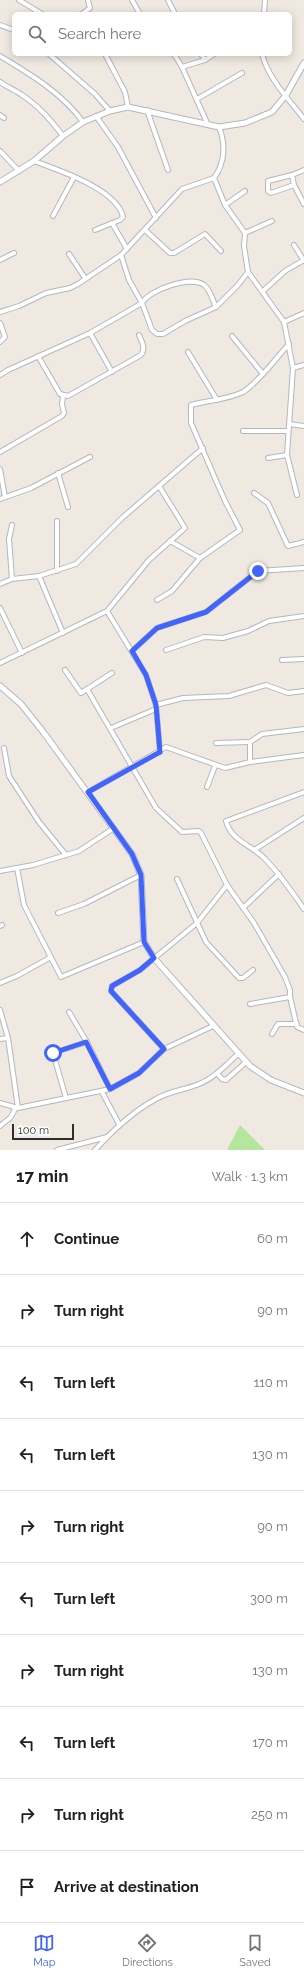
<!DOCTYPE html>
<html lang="en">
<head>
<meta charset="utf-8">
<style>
	:root { --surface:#fff; --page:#f2f2f2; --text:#202124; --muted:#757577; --line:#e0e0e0; --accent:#4264fb }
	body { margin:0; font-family:Raleway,sans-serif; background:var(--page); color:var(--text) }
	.scale { position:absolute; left:12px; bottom:10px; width:62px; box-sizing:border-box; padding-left:4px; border:2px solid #2e2e2e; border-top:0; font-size:11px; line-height:14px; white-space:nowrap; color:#2e2e2e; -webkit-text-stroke:3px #fff; paint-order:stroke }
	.stop { position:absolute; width:12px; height:12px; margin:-9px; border:3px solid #4264fb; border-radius:50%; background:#fff }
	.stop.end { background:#4264fb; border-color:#fff; box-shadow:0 1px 4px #0008 }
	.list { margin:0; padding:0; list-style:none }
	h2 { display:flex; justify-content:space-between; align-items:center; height:52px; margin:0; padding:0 16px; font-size:17px }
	h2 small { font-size:13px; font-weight:400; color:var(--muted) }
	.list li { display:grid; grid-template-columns:26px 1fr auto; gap:12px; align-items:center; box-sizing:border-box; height:72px; padding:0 16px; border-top:1px solid var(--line) }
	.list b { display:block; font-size:15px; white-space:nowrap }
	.list em { font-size:13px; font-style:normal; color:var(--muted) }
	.icon { flex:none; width:22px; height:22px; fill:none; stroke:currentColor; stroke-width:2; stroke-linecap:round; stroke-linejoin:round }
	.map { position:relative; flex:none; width:304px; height:1150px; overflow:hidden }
	.search { position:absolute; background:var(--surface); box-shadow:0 2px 10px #0003; left:12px; right:12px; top:12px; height:44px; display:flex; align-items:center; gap:10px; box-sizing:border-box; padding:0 14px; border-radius:6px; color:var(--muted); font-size:15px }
	.sheet { height:772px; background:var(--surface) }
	nav { display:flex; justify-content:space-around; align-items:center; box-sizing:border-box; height:56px; border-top:1px solid var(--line); background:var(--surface); font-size:11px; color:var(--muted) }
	nav a { display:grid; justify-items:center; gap:2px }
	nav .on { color:var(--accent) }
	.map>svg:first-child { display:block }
	.green { fill:#b6e59e }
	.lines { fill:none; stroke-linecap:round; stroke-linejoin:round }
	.minor-casing { stroke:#b4b7c1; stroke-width:6 }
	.tertiary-casing { stroke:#b4b7c1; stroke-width:7 }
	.minor { stroke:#fff; stroke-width:4 }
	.tertiary { stroke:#fff; stroke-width:5 }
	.route { stroke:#4264fb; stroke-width:5 }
</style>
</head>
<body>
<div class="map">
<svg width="304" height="1150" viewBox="0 0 304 1150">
	<rect width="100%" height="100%" fill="#efe9e1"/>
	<path class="green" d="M 240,1125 L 265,1150 L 227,1150 Z"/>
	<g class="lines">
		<g class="minor-casing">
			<g id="minor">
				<path d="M 19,0 L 42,14"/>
				<path d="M 132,0 L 140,14"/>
				<path d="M 168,0 L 175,14"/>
				<path d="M 82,14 L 90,8 L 88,0"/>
				<path d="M 264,14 L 265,0"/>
				<path d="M 0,25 L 14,30"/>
				<path d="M 49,54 L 95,94 L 110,111"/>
				<path d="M 105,54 L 125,92 L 128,107"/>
				<path d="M 174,54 L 182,67 L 208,125"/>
				<path d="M 201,54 L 205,60"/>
				<path d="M 262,54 C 269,80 288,98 304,119"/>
				<path d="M 0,56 C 30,74 62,93 83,122"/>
				<path d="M 182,67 L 205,60 L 214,54"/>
				<path d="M 0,82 C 7,87 15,90 22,95 C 39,106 51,120 63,136"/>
				<path d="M 197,99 L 242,73"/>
				<path d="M 147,110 L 168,170"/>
				<path d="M 0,115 L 4,118"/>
				<path d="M 96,116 L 118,147 L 156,218"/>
				<path d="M 0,151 L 19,171"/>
				<path d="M 34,161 C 58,170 117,189 123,217 L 120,220 L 95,230"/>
				<path d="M 292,175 L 294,185 L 304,204"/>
				<path d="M 294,185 L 271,193 L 268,191 L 268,181 L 292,175 L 304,170"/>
				<path d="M 225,205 L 245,191"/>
				<path d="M 53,216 L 74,177"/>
				<path d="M 112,223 L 127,249"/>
				<path d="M 145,230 L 170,253 L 174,253 L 205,234 L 221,251"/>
				<path d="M 245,233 L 272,221"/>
				<path d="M 294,245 L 304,261"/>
				<path d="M 69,254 L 85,278"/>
				<path d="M 121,255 L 129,280 L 142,303 L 152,330 L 157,334 L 163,334 L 185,321 L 216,307 L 238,285 L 248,272 L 244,246 L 245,233 L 225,205 L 214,178 C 225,163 226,144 219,127"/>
				<path d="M 0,260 L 14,253"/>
				<path d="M 248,272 L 284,322 L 293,368 L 287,455 L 297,495"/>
				<path d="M 263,291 L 285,271 L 304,260"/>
				<path d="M 0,312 L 19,306 L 46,293 L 70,288 L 78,284 L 121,255 L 182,189 L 214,178"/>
				<path d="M 284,322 L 304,313"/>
				<path d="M 0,323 L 5,337 L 0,342"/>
				<path d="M 90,333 L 112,372"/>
				<path d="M 232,336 L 263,374"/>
				<path d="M 188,352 L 217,400"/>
				<path d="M 38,356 L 60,394 L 68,396 L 141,355 C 146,348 142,342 139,335"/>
				<path d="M 293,368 L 304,365"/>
				<path d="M 0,375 L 8,370 L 90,333 L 142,303 C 149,290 191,275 204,285 C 210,289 213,301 216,307"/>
				<path d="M 289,424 L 304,426"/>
				<path d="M 243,431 L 288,431"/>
				<path d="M 0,452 L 62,416 L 64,413 L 62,404 L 63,396"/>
				<path d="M 268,458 L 287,455"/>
				<path d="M 0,469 L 5,497"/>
				<path d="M 58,473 L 68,507"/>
				<path d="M 254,493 L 268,503 L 288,546 L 304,542"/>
				<path d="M 0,499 L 31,488 L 90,457"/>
				<path d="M 12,525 L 9,539 L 12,579"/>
				<path d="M 170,541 L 200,558"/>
				<path d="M 57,571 L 57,521"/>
				<path d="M 39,576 L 63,633"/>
				<path d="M 0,584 L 12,579 L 39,576 L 76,564 L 122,518 L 203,448"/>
				<path d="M 157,600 L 172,591 L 200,558 L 240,530 L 225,501 L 191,423 L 191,405 C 208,400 227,400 243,392 C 258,383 276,358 289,344"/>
				<path d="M 0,608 L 22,653"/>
				<path d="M 107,611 L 146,675 L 156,705 L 160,752"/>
				<path d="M 166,650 L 204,637 L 223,638 L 248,631 L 269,621 L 304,616"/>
				<path d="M 132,651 L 157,628 L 206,612 L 258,571 L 304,568"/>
				<path d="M 282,660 L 304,659"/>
				<path d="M 0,663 L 107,611 L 149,560 L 185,528 L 159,486"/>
				<path d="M 65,670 L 81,693 L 87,689 L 156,808 L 182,832 L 199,831 L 201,833 L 227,885 L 254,923 L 285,977 L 290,990 L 290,997 L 297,1027 L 304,1030"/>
				<path d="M 87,689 L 112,673"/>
				<path d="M 156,705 L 183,698 L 229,696 L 266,685 L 288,693 L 304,691"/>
				<path d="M 111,728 L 156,709"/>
				<path d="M 216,743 L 250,742"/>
				<path d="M 4,748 L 9,776 L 39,822 L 66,855"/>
				<path d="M 250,762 L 250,742 L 262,734 L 304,729"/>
				<path d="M 207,787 L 215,766"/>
				<path d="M 88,792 L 166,747 L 225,768 L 250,762 L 304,755"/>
				<path d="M 304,792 L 226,821 C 231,841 252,845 265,859 C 280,874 292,892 304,909"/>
				<path d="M 254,850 L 304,818"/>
				<path d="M 17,868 L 24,905 L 61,977 L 144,942"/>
				<path d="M 0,871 L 33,865 L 79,851 L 114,828"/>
				<path d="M 177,879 L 206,942 L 239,978 L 243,978 L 253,970"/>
				<path d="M 243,908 L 279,874"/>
				<path d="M 58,913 L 84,904 L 141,875"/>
				<path d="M 0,926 L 2,925"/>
				<path d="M 0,983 L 17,976 L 51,957"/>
				<path d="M 250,1004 L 290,997"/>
				<path d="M 0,1010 L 8,1038 L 18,1108"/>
				<path d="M 69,1012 L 87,1042 L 110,1089"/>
				<path d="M 272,1034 L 278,1024 L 297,1024"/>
				<path d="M 0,1039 L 8,1038"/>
				<path d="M 164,1049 L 111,991 L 112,986 L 140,970 L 197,923 L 227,885"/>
				<path d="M 217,1073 L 222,1079 L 226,1080 L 246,1062"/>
				<path d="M 102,1092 L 119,1124"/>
				<path d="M 66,1098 L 53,1053 L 87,1042"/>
				<path d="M 0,1103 L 18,1108 L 110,1089 L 139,1073 L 164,1049 L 213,1026"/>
				<path d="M 0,1126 L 11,1117 L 16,1107"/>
				<path d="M 57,1150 L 107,1137"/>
				<path d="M 95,1150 C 113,1130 132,1112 156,1099 C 169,1091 185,1090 199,1084 C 214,1078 226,1065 238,1054"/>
			</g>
		</g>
		<g class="tertiary-casing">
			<g id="tertiary">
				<path d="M 0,182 L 34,161 L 63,136 L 83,122 L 110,111 L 128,107 L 219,127 L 245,123 L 272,112 L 286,95 L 304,63"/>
				<path d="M 0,686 L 21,704 L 44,733 L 132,854 L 141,875 L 144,942 L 154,958 L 250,1066 L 271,1080 L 304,1093"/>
			</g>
		</g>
		<use href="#minor" class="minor"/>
		<use href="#tertiary" class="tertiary"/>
	</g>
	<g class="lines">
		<path class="route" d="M 53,1053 L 86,1042 L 110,1089 L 139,1073 L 164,1049 L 111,991 L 112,986 L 140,970 L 154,958 L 144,942 L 141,875 L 132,854 L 88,792 L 160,752 L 156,705 L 146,675 L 132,651 L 157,628 L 206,612 L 258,571"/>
	</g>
</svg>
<div class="scale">100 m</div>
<div class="stop" style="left:53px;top:1053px"></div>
<div class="stop end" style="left:258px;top:571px"></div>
<div class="search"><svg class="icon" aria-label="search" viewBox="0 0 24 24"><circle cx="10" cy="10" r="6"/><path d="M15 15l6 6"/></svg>Search here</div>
</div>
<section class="sheet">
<h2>17 min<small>Walk · 1.3 km</small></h2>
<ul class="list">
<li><svg class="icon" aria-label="ahead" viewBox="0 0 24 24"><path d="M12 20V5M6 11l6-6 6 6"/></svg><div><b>Continue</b></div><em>60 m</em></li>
<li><svg class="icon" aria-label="right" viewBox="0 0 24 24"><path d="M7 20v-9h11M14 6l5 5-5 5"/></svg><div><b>Turn right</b></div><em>90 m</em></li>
<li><svg class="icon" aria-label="left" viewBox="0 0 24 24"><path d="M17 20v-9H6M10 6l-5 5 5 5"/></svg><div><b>Turn left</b></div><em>110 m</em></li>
<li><svg class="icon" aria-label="left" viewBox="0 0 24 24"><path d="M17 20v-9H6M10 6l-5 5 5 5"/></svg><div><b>Turn left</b></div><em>130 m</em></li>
<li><svg class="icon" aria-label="right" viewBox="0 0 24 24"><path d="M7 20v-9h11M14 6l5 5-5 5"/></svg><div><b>Turn right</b></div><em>90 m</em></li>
<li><svg class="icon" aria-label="left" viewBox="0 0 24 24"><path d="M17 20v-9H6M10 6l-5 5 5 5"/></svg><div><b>Turn left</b></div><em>300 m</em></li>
<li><svg class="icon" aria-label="right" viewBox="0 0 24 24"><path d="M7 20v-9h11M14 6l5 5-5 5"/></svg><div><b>Turn right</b></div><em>130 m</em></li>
<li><svg class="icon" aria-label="left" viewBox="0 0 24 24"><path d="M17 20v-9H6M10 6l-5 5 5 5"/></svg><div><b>Turn left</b></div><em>170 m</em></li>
<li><svg class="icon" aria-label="right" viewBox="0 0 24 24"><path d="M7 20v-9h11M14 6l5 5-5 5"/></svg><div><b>Turn right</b></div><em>250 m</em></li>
<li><svg class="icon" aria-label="arrive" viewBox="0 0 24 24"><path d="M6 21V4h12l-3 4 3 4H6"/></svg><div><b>Arrive at destination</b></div></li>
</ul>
</section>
<nav>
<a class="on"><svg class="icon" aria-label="map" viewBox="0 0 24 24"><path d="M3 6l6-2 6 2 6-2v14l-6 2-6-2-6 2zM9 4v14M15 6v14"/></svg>Map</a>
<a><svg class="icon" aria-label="directions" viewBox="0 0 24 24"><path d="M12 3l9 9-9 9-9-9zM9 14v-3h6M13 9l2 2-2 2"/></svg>Directions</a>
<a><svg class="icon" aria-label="saved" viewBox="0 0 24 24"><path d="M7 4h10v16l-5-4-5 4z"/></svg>Saved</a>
</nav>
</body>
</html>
